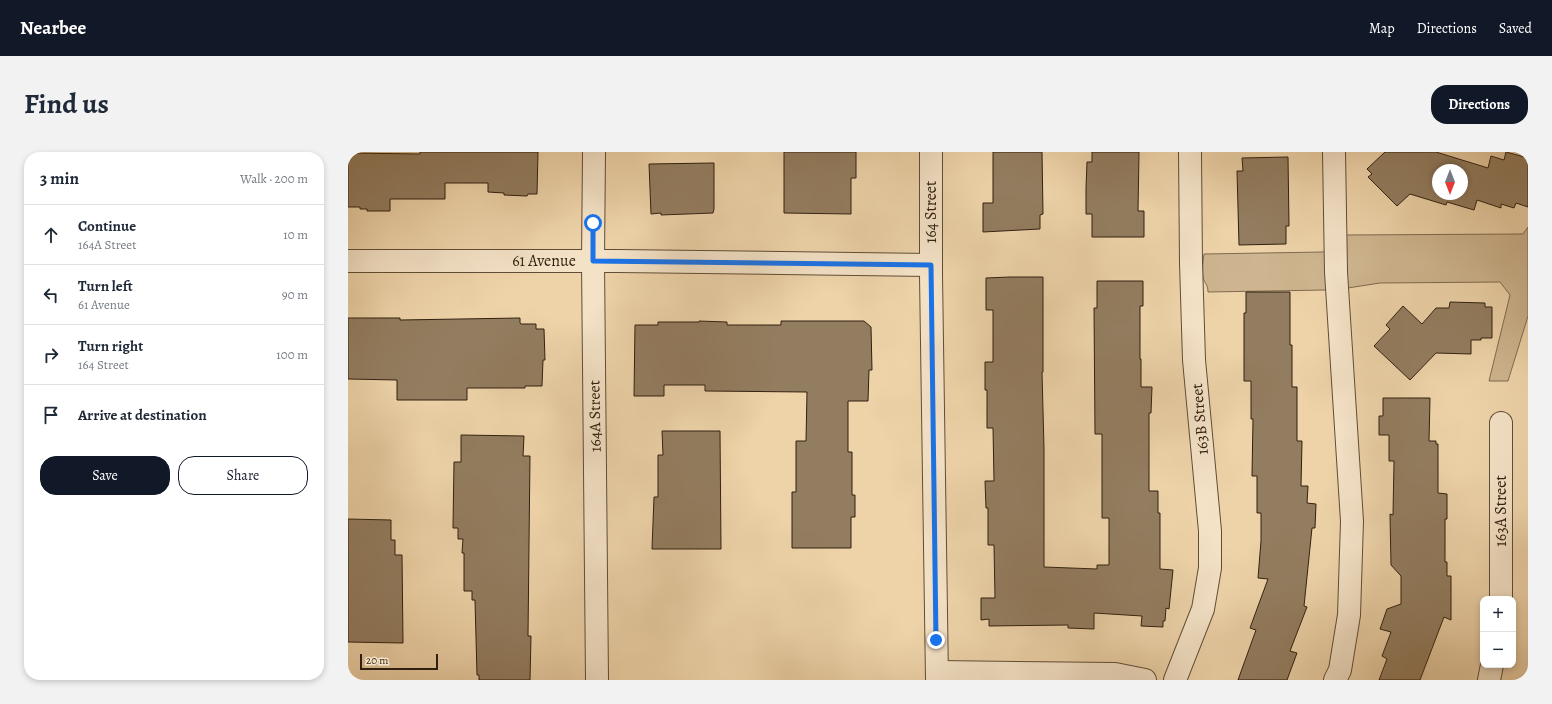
<!DOCTYPE html>
<html lang="en">
<head>
<meta charset="utf-8">
<style>
	:root { --surface:#fff; --page:#f2f2f3; --text:#1f2937; --muted:#747a83; --line:#e0e1e3; --accent:#111827 }
	body { margin:0; font-family:Alegreya,serif; background:var(--page); color:var(--text) }
	.controls { position:absolute; right:12px; bottom:12px; display:grid; overflow:hidden; border-radius:8px; box-shadow:0 2px 6px #0003 }
	.controls button { width:36px; height:36px; display:grid; place-items:center; padding:0; border:0; border-bottom:1px solid var(--line); background:var(--surface); color:var(--text); font:20px sans-serif }
	.compass { position:absolute; left:1084px; top:12px; width:36px; height:36px; border-radius:50%; background:var(--surface); box-shadow:0 2px 6px #0003; rotate:180deg }
	.scale { position:absolute; left:12px; bottom:10px; width:78px; box-sizing:border-box; padding-left:4px; border:2px solid #312010; border-top:0; font-size:11px; line-height:14px; white-space:nowrap; color:#312010; -webkit-text-stroke:3px #f4e2c7; paint-order:stroke }
	.stop { position:absolute; width:12px; height:12px; margin:-9px; border:3px solid #1a73e8; border-radius:50%; background:#fff }
	.stop.end { background:#1a73e8; border-color:#fff; box-shadow:0 1px 4px #0008 }
	.list { margin:0; padding:0; list-style:none }
	h2 { display:flex; justify-content:space-between; align-items:center; height:52px; margin:0; padding:0 16px; font-size:17px }
	h2 small { font-size:13px; font-weight:400; color:var(--muted) }
	.list li { display:grid; grid-template-columns:26px 1fr auto; gap:12px; align-items:center; box-sizing:border-box; height:60px; padding:0 16px; border-top:1px solid var(--line) }
	.list b { display:block; font-size:15px; white-space:nowrap }
	.list p { margin:0; font-size:13px; white-space:nowrap; color:var(--muted) }
	.list em { font-size:13px; font-style:normal; color:var(--muted) }
	.actions { display:flex; gap:8px; padding:12px 16px }
	.actions a { flex:1; padding:9px 0; border:1px solid var(--accent); border-radius:16px; text-align:center; font-size:14px; color:var(--accent) }
	.actions .main { background:var(--accent); color:#fff }
	.icon { flex:none; width:22px; height:22px; fill:none; stroke:currentColor; stroke-width:2; stroke-linecap:round; stroke-linejoin:round }
	.map { position:relative; flex:none; width:1180px; height:528px; overflow:hidden; border-radius:16px }
	header { display:flex; align-items:center; gap:24px; box-sizing:border-box; height:56px; padding:0 20px; background:var(--accent); color:#fff }
	header strong { font-size:19px }
	nav { display:flex; gap:22px; margin-inline-start:auto; font-size:14px }
	.intro { display:flex; align-items:center; justify-content:space-between; box-sizing:border-box; height:96px; padding:0 24px }
	h1 { margin:0; font-size:28px }
	.button { padding:10px 18px; border-radius:16px; background:var(--accent); color:#fff; font-size:14px; font-weight:700 }
	main { display:flex; gap:24px; padding:0 24px }
	aside { flex:1; background:var(--surface); border-radius:16px; box-shadow:0 2px 6px #0003 }
	.map>svg:first-child { display:block }
	.green { fill:#ceb58f; stroke:#806a50 }
	.building { fill:#937d60; stroke:#312010; fill-rule:evenodd }
	.lines { fill:none; stroke-linecap:round; stroke-linejoin:round }
	.minor-casing { stroke:#604d36; stroke-width:24 }
	.minor { stroke:#f4e2c7; stroke-width:22 }
	.route { stroke:#1a73e8; stroke-width:5 }
	.labels { text-anchor:middle; dominant-baseline:central; stroke-width:3.5; stroke-linejoin:round; paint-order:stroke }
	.street-label { font-size:16px; fill:#312010; stroke:#f4e2c7 }
</style>
</head>
<body>
<header>
<strong>Nearbee</strong>
<nav><a>Map</a><a>Directions</a><a>Saved</a></nav>
</header>
<div class="intro"><h1>Find us</h1><a class="button">Directions</a></div>
<main>
<aside>
<h2>3 min<small>Walk · 200 m</small></h2>
<ul class="list">
<li><svg class="icon" aria-label="ahead" viewBox="0 0 24 24"><path d="M12 20V5M6 11l6-6 6 6"/></svg><div><b>Continue</b><p>164A Street</p></div><em>10 m</em></li>
<li><svg class="icon" aria-label="left" viewBox="0 0 24 24"><path d="M17 20v-9H6M10 6l-5 5 5 5"/></svg><div><b>Turn left</b><p>61 Avenue</p></div><em>90 m</em></li>
<li><svg class="icon" aria-label="right" viewBox="0 0 24 24"><path d="M7 20v-9h11M14 6l5 5-5 5"/></svg><div><b>Turn right</b><p>164 Street</p></div><em>100 m</em></li>
<li><svg class="icon" aria-label="arrive" viewBox="0 0 24 24"><path d="M6 21V4h12l-3 4 3 4H6"/></svg><div><b>Arrive at destination</b></div></li>
</ul>
<div class="actions"><a class="main">Save</a><a>Share</a></div>
</aside>
<div class="map">
<svg width="1180" height="528" viewBox="0 0 1180 528">
	<rect width="100%" height="100%" fill="#eed3a9"/>
	<filter id="stains"><feTurbulence type="fractalNoise" baseFrequency=".005" numOctaves="4"/><feColorMatrix values="0 0 0 0 .2 0 0 0 0 .09 0 0 0 0 .02 0 0 0 .5 -.17"/></filter>
	<radialGradient id="worn" r=".72"><stop offset=".6" stop-color="#630" stop-opacity="0"/><stop offset="1" stop-color="#630" stop-opacity=".3"/></radialGradient>
	<path class="green" d="M 1180,75 L 1180,164 L 1160,229 L 1141,229 L 1162,143 L 1152,130 L 1032,131 L 1000,136 L 978,138 L 860,140 C 860,132 856,131 855,125 C 854,118 855,109 856,102 L 975,100 L 997,83 L 1175,82 Z"/>
	<g class="building">
		<path d="M 72,0 L 190,0 L 189,42 L 180,42 L 179,44 L 156,43 L 156,41 L 140,40 L 140,31 L 97,31 L 97,47 L 42,47 L 42,59 L 19,59 L 19,57 L 12,57 L 12,55 L 0,55 L 0,1 L 72,2 Z"/>
		<path d="M 436,0 L 508,0 L 508,26 L 503,26 L 503,62 L 436,61 Z"/>
		<path d="M 645,0 L 694,0 L 695,62 L 692,63 L 692,77 L 635,80 L 635,51 L 645,51 Z"/>
		<path d="M 744,0 L 791,0 L 790,59 L 796,59 L 796,85 L 744,85 L 744,62 L 738,62 L 738,36 L 739,10 L 744,10 Z"/>
		<path d="M 1037,0 L 1088,0 L 1140,16 L 1143,4 L 1156,8 L 1158,0 L 1180,6 L 1180,55 L 1168,51 L 1166,56 L 1153,52 L 1153,56 L 1129,48 L 1126,58 L 1099,50 L 1098,53 L 1062,42 L 1049,54 L 1020,25 L 1024,22 L 1019,17 ZM 1090,18 L 1114,18 L 1114,42 L 1090,42 Z"/>
		<path d="M 940,5 L 941,74 L 938,74 L 938,92 L 891,93 L 889,19 L 895,19 L 894,6 Z"/>
		<path d="M 366,11 L 366,57 L 365,61 L 313,63 L 313,61 L 303,62 L 301,12 Z"/>
		<path d="M 662,125 L 695,125 L 695,220 L 694,220 L 696,297 L 696,415 L 749,417 L 749,413 L 761,413 L 761,366 L 754,366 L 754,282 L 747,282 L 746,156 L 749,156 L 749,129 L 795,129 L 795,154 L 792,154 L 792,207 L 793,207 L 793,235 L 804,235 L 803,261 L 801,261 L 801,339 L 810,339 L 810,361 L 812,361 L 812,417 L 825,418 L 821,457 L 818,456 L 817,469 L 815,469 L 815,475 L 793,474 L 794,464 L 746,461 L 746,477 L 720,476 L 720,473 L 641,474 L 641,467 L 633,468 L 633,446 L 647,446 L 646,393 L 640,393 L 640,356 L 638,356 L 637,329 L 646,329 L 645,276 L 639,276 L 639,238 L 637,238 L 637,210 L 645,210 L 645,158 L 638,158 L 638,126 Z"/>
		<path d="M 898,140 L 942,140 L 942,193 L 944,193 L 944,235 L 949,235 L 949,289 L 954,289 L 953,334 L 960,334 L 959,351 L 968,352 L 967,376 L 964,376 L 956,454 L 959,455 L 942,499 L 949,501 L 939,528 L 890,528 L 908,478 L 902,476 L 920,427 L 910,426 L 913,389 L 913,361 L 909,361 L 909,324 L 904,324 L 905,267 L 903,267 L 903,229 L 896,229 L 896,161 L 898,161 Z"/>
		<path d="M 1102,150 L 1137,151 L 1137,155 L 1144,155 L 1144,186 L 1133,186 L 1133,188 L 1123,188 L 1123,202 L 1088,201 L 1062,228 L 1026,194 L 1042,177 L 1038,173 L 1055,154 L 1074,172 L 1088,156 L 1101,156 Z"/>
		<path d="M 0,166 L 52,166 L 52,168 L 172,166 L 172,171 L 173,172 L 188,172 L 188,177 L 196,177 L 197,208 L 195,208 L 194,234 L 177,234 L 177,236 L 119,236 L 119,248 L 49,248 L 49,228 L 0,227 Z"/>
		<path d="M 351,169 L 379,170 L 379,173 L 433,173 L 433,169 L 516,169 L 523,175 L 524,218 L 521,218 L 520,249 L 500,249 L 500,300 L 504,300 L 504,343 L 507,343 L 507,365 L 503,365 L 503,396 L 444,396 L 444,340 L 448,340 L 448,289 L 458,289 L 459,240 L 357,239 L 357,233 L 316,233 L 316,244 L 286,244 L 287,173 L 310,173 L 310,170 L 351,170 Z"/>
		<path d="M 1035,246 L 1082,246 L 1081,289 L 1088,289 L 1088,292 L 1090,292 L 1090,341 L 1099,342 L 1099,367 L 1097,367 L 1097,410 L 1099,410 L 1099,424 L 1103,424 L 1103,468 L 1096,465 L 1072,528 L 1031,528 L 1039,507 L 1034,504 L 1043,480 L 1032,477 L 1039,457 L 1053,452 L 1053,424 L 1043,413 L 1042,362 L 1045,363 L 1046,309 L 1041,309 L 1041,283 L 1031,283 L 1031,264 L 1035,264 Z"/>
		<path d="M 314,279 L 372,279 L 373,397 L 304,397 L 306,345 L 310,345 L 310,303 L 315,303 Z"/>
		<path d="M 113,283 L 176,284 L 175,304 L 182,304 L 180,484 L 183,484 L 182,528 L 131,528 L 131,523 L 129,523 L 127,448 L 124,448 L 124,439 L 116,439 L 116,401 L 114,401 L 115,387 L 110,387 L 110,376 L 105,376 L 106,310 L 113,310 Z"/>
		<path d="M 0,367 L 43,368 L 43,388 L 47,388 L 47,403 L 54,403 L 55,491 L 0,490 Z"/>
	</g>
	<g class="lines">
		<g class="minor-casing">
			<g id="minor">
				<path d="M 246,0 L 245,109 L 249,528"/>
				<path d="M 583,0 L 583,123 L 589,528"/>
				<path d="M 986,0 L 988,120 L 1004,369 L 1001,463 L 992,518 L 987,528"/>
				<path d="M 0,109 L 270,109 L 583,113"/>
				<path d="M 1153,271 L 1153,447"/>
				<path d="M 589,520 L 767,522 L 797,528"/>
				<path d="M 827,528 L 855,457 L 862,416 L 862,379 L 846,208 L 843,111 L 842,0"/>
				<path d="M 1141,528 L 1144,513"/>
			</g>
		</g>
		<use href="#minor" class="minor"/>
	</g>
	<g class="lines">
		<path class="route" d="M 245,71 L 245,109 L 583,113 L 588,488"/>
	</g>
	<g class="labels">
		<g class="street-label">
			<text transform="translate(583 60) rotate(-90)">164 Street</text>
			<text x="196" y="109">61 Avenue</text>
			<text transform="translate(247 264) rotate(-91)">164A Street</text>
			<text transform="translate(852 267) rotate(-95)">163B Street</text>
			<text transform="translate(1153 359) rotate(-90)">163A Street</text>
		</g>
	</g>
	<rect width="100%" height="100%" filter="url(#stains)"/>
	<rect width="100%" height="100%" fill="url(#worn)"/>
</svg>
<div class="controls">
<button>+</button>
<button>−</button>
</div>
<svg class="compass" viewBox="-18 -18 36 36"><path d="M0-13l5 13h-10z" fill="#e53935"/><path d="M0 13l5-13h-10z" fill="#747a83"/></svg>
<div class="scale">20 m</div>
<div class="stop" style="left:245px;top:71px"></div>
<div class="stop end" style="left:588px;top:488px"></div>
</div>
</main>
</body>
</html>
